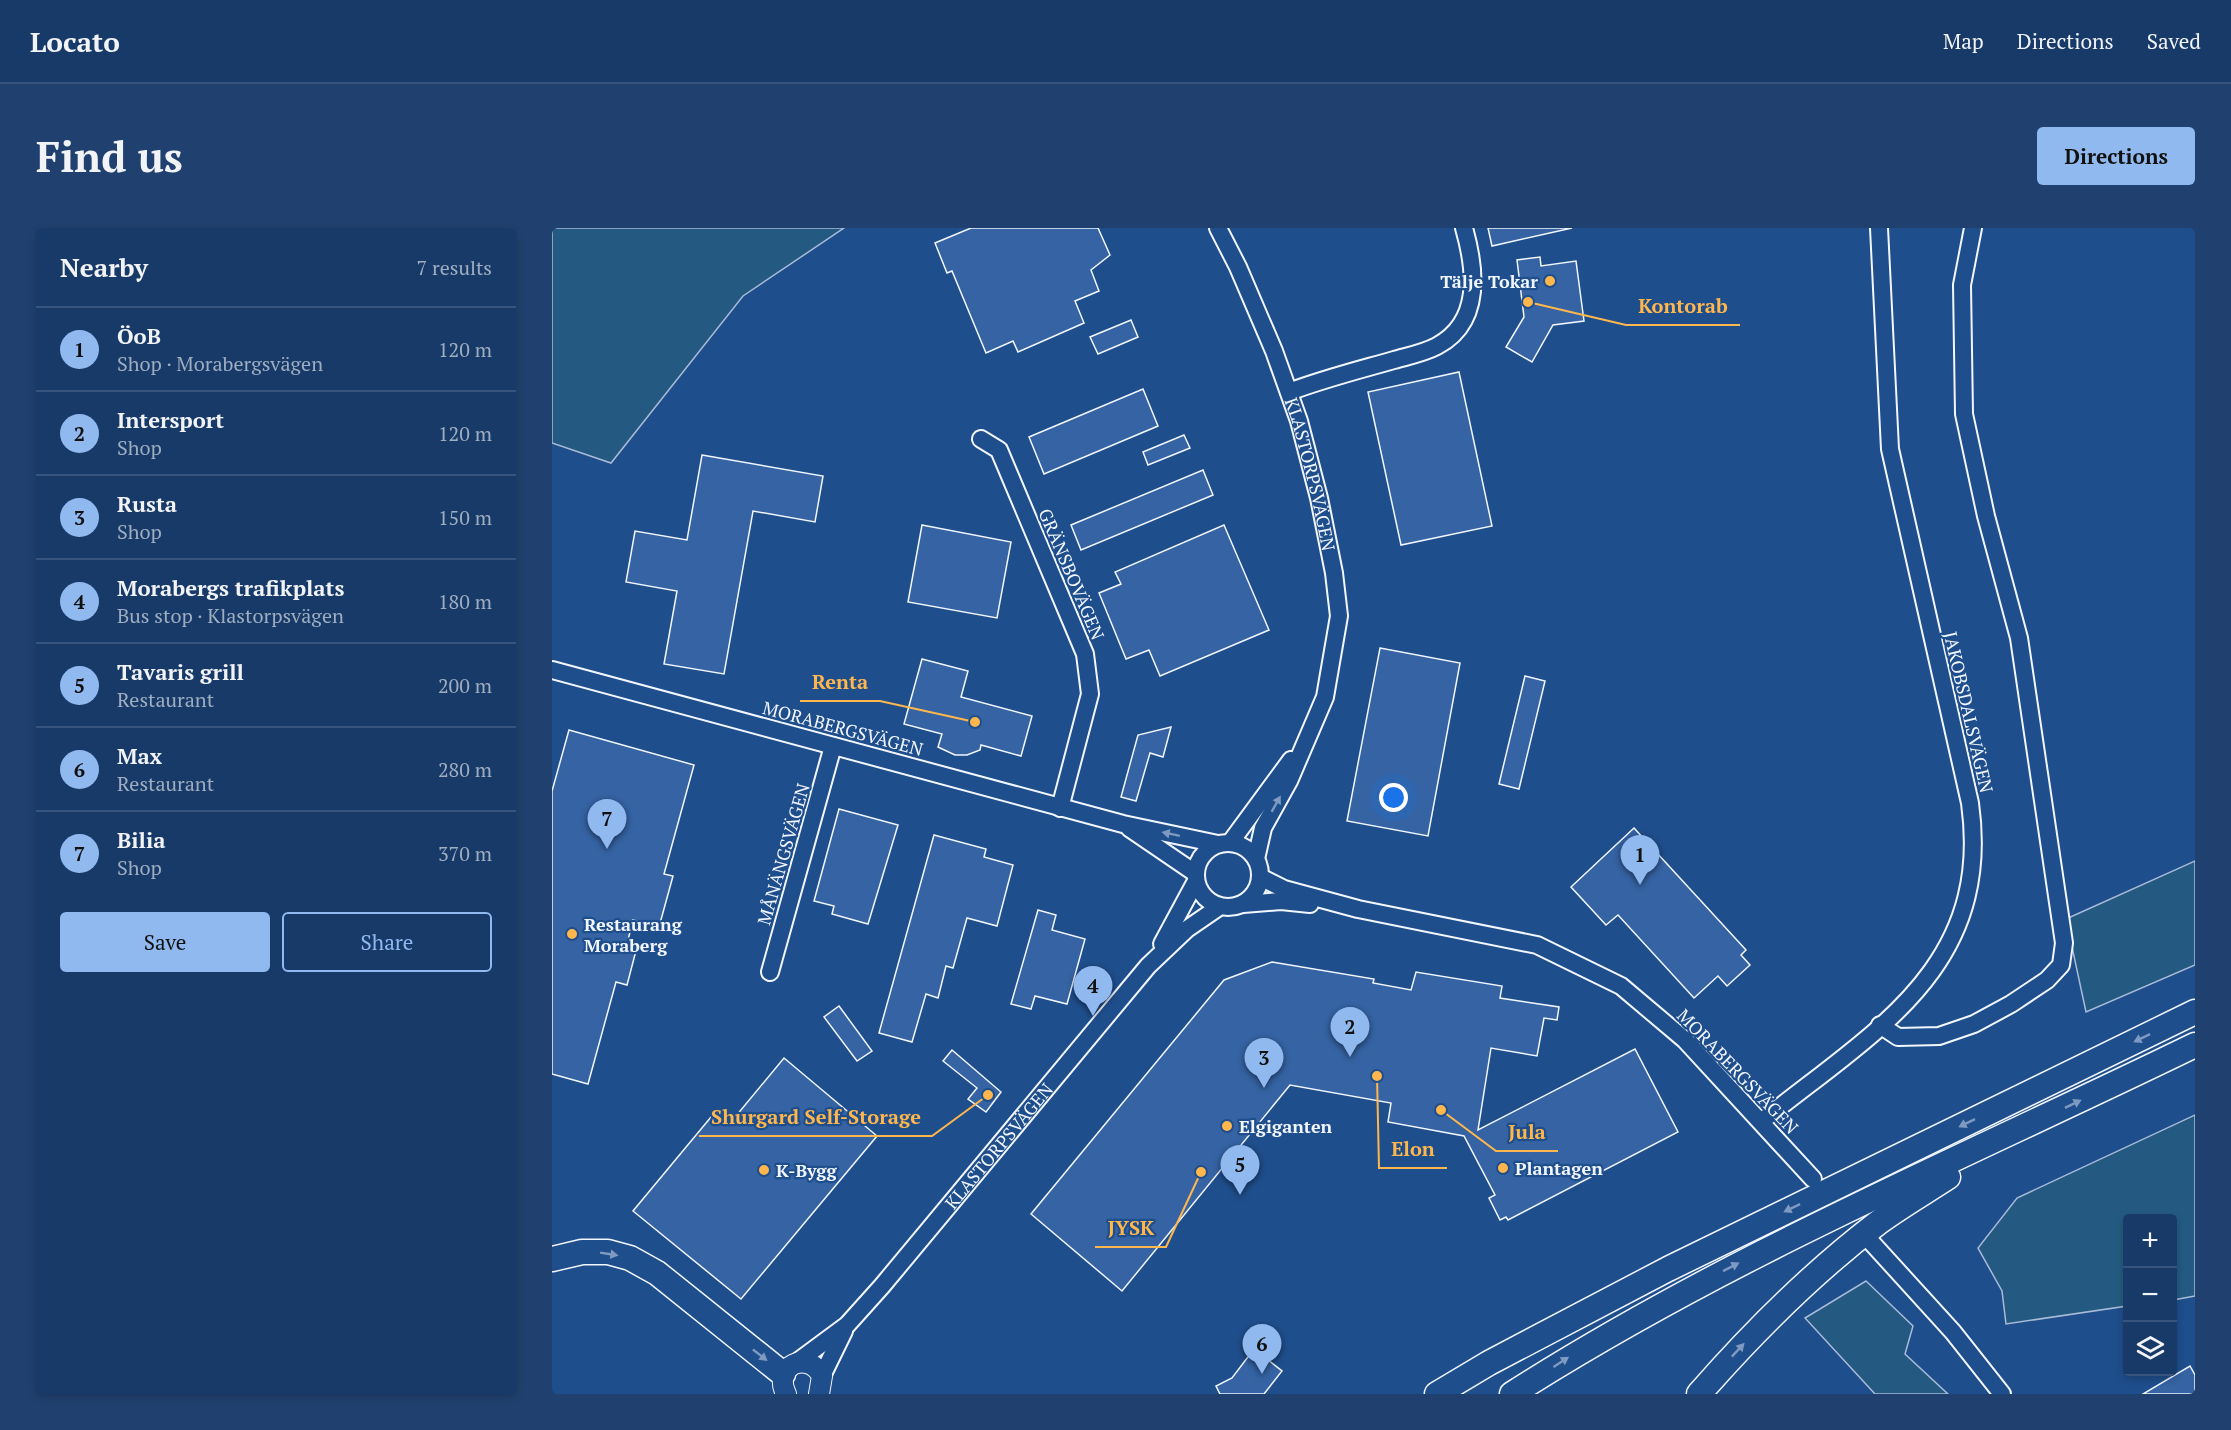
<!DOCTYPE html>
<html lang="en">
<head>
<meta charset="utf-8">
<style>
	:root { --surface:#173a69; --page:#20416f; --text:#f1f3f6; --muted:#9eadc0; --line:#36547d; --accent:#90b9f0 }
	body { margin:0; font-family:"PT Serif",serif; background:var(--page); color:var(--text) }
	.controls { position:absolute; right:18px; bottom:18px; display:grid; overflow:hidden; border-radius:6px; box-shadow:0 3px 9px #0003 }
	.controls button { width:54px; height:54px; display:grid; place-items:center; padding:0; border:0; border-bottom:2px solid var(--line); background:var(--surface); color:var(--text); font:30px sans-serif }
	.you { position:absolute; left:842px; top:570px; width:21px; height:21px; margin:-15px; border:4px solid #fff; border-radius:50%; background:#1a73e8; box-shadow:0 0 0 9px #1a73e833 }
	.badge { display:grid; place-items:center; width:39px; height:39px; border-radius:50%; background:var(--accent); color:#111; font-size:20px; font-weight:700 }
	.pin { position:absolute; translate:-50% -50px; filter:drop-shadow(0 2px 3px #0008) }
	.pin::after { content:''; position:absolute; top:32px; width:21px; height:18px; background:inherit; clip-path:polygon(0 0,100% 0,50% 100%) }
	.list { margin:0; padding:0; list-style:none }
	h2 { display:flex; justify-content:space-between; align-items:center; height:78px; margin:0; padding:0 24px; font-size:26px }
	h2 small { font-size:20px; font-weight:400; color:var(--muted) }
	.list li { display:grid; grid-template-columns:39px 1fr auto; gap:18px; align-items:center; box-sizing:border-box; height:84px; padding:0 24px; border-top:2px solid var(--line) }
	.list b { display:block; font-size:22px; white-space:nowrap }
	.list p { margin:0; font-size:20px; white-space:nowrap; color:var(--muted) }
	.list em { font-size:20px; font-style:normal; color:var(--muted) }
	.actions { display:flex; gap:12px; padding:18px 24px }
	.actions a { flex:1; padding:14px 0; border:2px solid var(--accent); border-radius:6px; text-align:center; font-size:21px; color:var(--accent) }
	.actions .main { background:var(--accent); color:#111 }
	.icon { flex:none; width:33px; height:33px; fill:none; stroke:currentColor; stroke-width:2; stroke-linecap:round; stroke-linejoin:round }
	.map { position:relative; flex:none; width:1643px; height:1166px; overflow:hidden; border-radius:6px }
	header { display:flex; align-items:center; gap:36px; box-sizing:border-box; height:84px; padding:0 30px; background:var(--surface); border-bottom:2px solid var(--line) }
	header strong { font-size:28px }
	nav { display:flex; gap:33px; margin-inline-start:auto; font-size:21px }
	.intro { display:flex; align-items:center; justify-content:space-between; box-sizing:border-box; height:144px; padding:0 36px }
	h1 { margin:0; font-size:42px }
	.button { padding:15px 27px; border-radius:6px; background:var(--accent); color:#111; font-size:21px; font-weight:700 }
	main { display:flex; gap:36px; padding:0 36px }
	aside { flex:1; background:var(--surface); border-radius:6px; box-shadow:0 3px 9px #0003 }
	.map>svg:first-child { display:block }
	.green { fill:#245a82; stroke:#a8bbd7; stroke-width:1.5 }
	.building { fill:#3563a3; stroke:#f2f6ff; stroke-width:1.5 }
	.lines { fill:none; stroke-linecap:round; stroke-linejoin:round }
	.minor-casing { stroke:#f2f6ff; stroke-width:20 }
	.major-casing { stroke:#f2f6ff; stroke-width:22 }
	.highway-casing { stroke:#f2f6ff; stroke-width:27 }
	.minor { stroke:#1f4e8c; stroke-width:16 }
	.major { stroke:#1f4e8c; stroke-width:20 }
	.highway { stroke:#1f4e8c; stroke-width:24 }
	.oneway { fill:#7e9ac0 }
	.poi-dot { fill:#ffb74d; stroke:#1f4e8c; stroke-width:2 }
	.labels { text-anchor:middle; dominant-baseline:central; stroke-width:4.5; stroke-linejoin:round; paint-order:stroke }
	.poi-label { font-size:18px; font-weight:bold; fill:#f2f6ff; stroke:#1f4e8c; text-anchor:start }
	.street-label { font-size:18px; fill:#f2f6ff; stroke:#1f4e8c }
	.leader { fill:none; stroke:#ffb74d; stroke-width:2 }
	.callout-dot { fill:#ffb74d; stroke:#1f4e8c; stroke-width:2 }
	.callout-label { font-size:20px; text-anchor:middle; font-weight:bold; fill:#ffb74d; stroke:#1f4e8c; stroke-width:4.5; stroke-linejoin:round; paint-order:stroke }
</style>
</head>
<body>
<header>
<strong>Locato</strong>
<nav><a>Map</a><a>Directions</a><a>Saved</a></nav>
</header>
<div class="intro"><h1>Find us</h1><a class="button">Directions</a></div>
<main>
<aside>
<h2>Nearby<small>7 results</small></h2>
<ul class="list">
<li><span class="badge">1</span><div><b>ÖoB</b><p>Shop · Morabergsvägen</p></div><em>120 m</em></li>
<li><span class="badge">2</span><div><b>Intersport</b><p>Shop</p></div><em>120 m</em></li>
<li><span class="badge">3</span><div><b>Rusta</b><p>Shop</p></div><em>150 m</em></li>
<li><span class="badge">4</span><div><b>Morabergs trafikplats</b><p>Bus stop · Klastorpsvägen</p></div><em>180 m</em></li>
<li><span class="badge">5</span><div><b>Tavaris grill</b><p>Restaurant</p></div><em>200 m</em></li>
<li><span class="badge">6</span><div><b>Max</b><p>Restaurant</p></div><em>280 m</em></li>
<li><span class="badge">7</span><div><b>Bilia</b><p>Shop</p></div><em>370 m</em></li>
</ul>
<div class="actions"><a class="main">Save</a><a>Share</a></div>
</aside>
<div class="map">
<svg width="1643" height="1166" viewBox="0 0 1643 1166">
	<rect width="100%" height="100%" fill="#1f4e8c"/>
	<g class="green">
		<path d="M 0,0 L 292,0 L 191,68 L 59,235 L 0,215 Z"/>
		<path d="M 1643,633 L 1643,737 L 1534,784 L 1514,691 Z"/>
		<path d="M 1643,887 L 1643,1068 L 1621,1072 L 1620,990 L 1576,990 L 1575,1078 L 1454,1096 L 1450,1063 L 1426,1020 L 1465,970 Z"/>
		<path d="M 1314,1053 L 1361,1098 L 1353,1126 L 1396,1166 L 1323,1166 L 1253,1090 Z"/>
	</g>
	<g class="building">
		<path d="M 419,0 L 546,0 L 558,27 L 539,42 L 547,63 L 523,73 L 532,95 L 466,124 L 461,113 L 434,125 L 400,43 L 395,45 L 383,15 Z"/>
		<path d="M 936,0 L 1020,0 L 940,18 Z"/>
		<path d="M 988,29 L 989,38 L 1024,33 L 1032,93 L 1001,97 L 980,134 L 954,119 L 972,89 L 965,32 Z"/>
		<path d="M 579,92 L 586,109 L 546,126 L 538,109 Z"/>
		<path d="M 907,144 L 940,298 L 849,317 L 816,164 Z"/>
		<path d="M 591,161 L 606,198 L 492,246 L 477,209 Z"/>
		<path d="M 632,207 L 638,220 L 596,237 L 591,224 Z"/>
		<path d="M 150,227 L 271,248 L 263,294 L 201,283 L 172,446 L 112,436 L 125,363 L 74,354 L 83,303 L 135,312 Z"/>
		<path d="M 651,242 L 661,267 L 529,322 L 519,297 Z"/>
		<path d="M 370,297 L 459,314 L 445,390 L 356,374 Z"/>
		<path d="M 672,297 L 717,402 L 608,448 L 597,422 L 574,431 L 547,365 L 569,356 L 563,344 Z"/>
		<path d="M 828,420 L 908,435 L 876,608 L 795,593 Z"/>
		<path d="M 370,431 L 416,443 L 409,469 L 480,488 L 469,528 L 429,517 L 428,522 L 415,527 L 403,527 L 386,519 L 390,506 L 352,496 Z"/>
		<path d="M 973,448 L 993,453 L 967,561 L 947,556 Z"/>
		<path d="M 619,499 L 611,529 L 598,525 L 584,573 L 569,569 L 586,507 Z"/>
		<path d="M 17,502 L 142,537 L 112,646 L 121,648 L 107,699 L 81,692 L 76,712 L 86,715 L 75,757 L 64,754 L 36,856 L 0,846 L 0,563 Z"/>
		<path d="M 287,581 L 346,597 L 316,696 L 280,686 L 282,678 L 262,673 Z"/>
		<path d="M 1082,600 L 1194,722 L 1189,727 L 1198,737 L 1175,758 L 1166,748 L 1142,770 L 1066,687 L 1054,697 L 1019,659 Z"/>
		<path d="M 382,607 L 434,621 L 432,629 L 461,637 L 445,698 L 415,690 L 401,740 L 394,738 L 386,770 L 374,766 L 360,814 L 327,805 Z"/>
		<path d="M 486,682 L 504,687 L 500,702 L 533,711 L 515,776 L 483,768 L 479,781 L 459,776 Z"/>
		<path d="M 720,734 L 822,751 L 821,755 L 859,762 L 864,744 L 950,758 L 948,770 L 1007,779 L 1005,792 L 992,790 L 985,828 L 939,820 L 926,902 L 1083,821 L 1126,904 L 956,992 L 954,989 L 948,992 L 937,970 L 943,967 L 912,908 L 836,894 L 839,875 L 738,857 L 570,1063 L 479,986 L 672,752 Z"/>
		<path d="M 287,778 L 320,823 L 305,833 L 272,789 Z"/>
		<path d="M 400,822 L 449,864 L 434,884 L 416,871 L 425,860 L 391,833 Z"/>
		<path d="M 232,830 L 325,908 L 189,1071 L 81,983 L 164,883 L 179,894 Z"/>
		<path d="M 702,1121 L 730,1143 L 712,1166 L 668,1166 L 664,1158 L 680,1150 Z"/>
		<path d="M 1638,1138 L 1643,1147 L 1643,1166 L 1591,1166 Z"/>
	</g>
	<g class="lines">
		<g class="minor-casing">
			<g id="minor">
				<path id="s1" d="M 666,0 L 686,39 L 722,123 L 747,193 L 767,270 L 782,345 L 787,388 L 773,469 L 737,553 L 711,600 L 704,631"/>
				<path d="M 737,164 C 771,151 807,142 842,132 C 856,128 872,125 885,118 C 930,94 924,42 912,0"/>
				<path d="M 429,211 L 447,222 L 533,426 L 538,466 L 508,580"/>
				<path d="M 0,442 L 571,596 L 666,616"/>
				<path d="M 577,600 L 643,645"/>
				<circle cx="676" cy="647" r="32"/>
				<path d="M 678,615 L 739,532"/>
				<path d="M 708,649 L 732,661 L 806,681 L 985,717 L 1069,758 L 1133,812 L 1261,951"/>
				<path d="M 691,676 L 729,673 L 758,676"/>
				<path d="M 610,716 L 644,653"/>
				<path d="M 218,744 L 281,518"/>
				<path d="M 1328,797 L 1346,809 L 1387,808 L 1422,796 L 1459,776 L 1495,752 L 1509,737 L 1512,715 L 1467,410 L 1434,288 L 1412,186 L 1410,57 L 1421,0"/>
				<path d="M 1210,893 C 1322,803 1441,740 1418,575 L 1338,221 L 1327,0"/>
				<path d="M 1320,1015 L 1401,1104 L 1450,1166"/>
				<path id="s2" d="M 245,1134 L 295,1097 L 330,1058 L 596,738 L 635,701 L 667,679"/>
				<path d="M 270,1148 L 292,1103"/>
			</g>
		</g>
		<g class="major-casing">
			<path id="major" d="M 234,1166 C 220,1138 256,1121 270,1148 L 267,1166"/>
		</g>
		<g class="highway-casing">
			<g id="highway">
				<path d="M 0,1031 L 30,1024 L 56,1024 L 78,1030 L 105,1045 L 231,1146"/>
				<path d="M 885,1166 L 937,1135 L 1116,1041 L 1643,784"/>
				<path d="M 960,1166 C 1176,1028 1413,929 1643,817"/>
				<path d="M 1147,1166 C 1202,1103 1260,1045 1327,994 C 1349,978 1373,964 1396,949"/>
			</g>
		</g>
		<use href="#minor" class="minor"/>
		<use href="#major" class="major"/>
		<use href="#highway" class="highway"/>
	</g>
	<defs><path id="oneway-solid" d="M-6-.8H1V-3.2L6.5 0L1 3.2V.8H-6Z" transform="scale(1.5)"/></defs>
	<g class="oneway">
		<use href="#oneway-solid" transform="translate(724 576) rotate(-61)"/>
		<use href="#oneway-solid" transform="translate(619 606) rotate(-168)"/>
		<use href="#oneway-solid" transform="translate(1590 810) rotate(154)"/>
		<use href="#oneway-solid" transform="translate(1521 876) rotate(-26)"/>
		<use href="#oneway-solid" transform="translate(1415 895) rotate(154)"/>
		<use href="#oneway-solid" transform="translate(1240 980) rotate(154)"/>
		<use href="#oneway-solid" transform="translate(57 1026) rotate(9)"/>
		<use href="#oneway-solid" transform="translate(1179 1039) rotate(-27)"/>
		<use href="#oneway-solid" transform="translate(1186 1122) rotate(-47)"/>
		<use href="#oneway-solid" transform="translate(208 1127) rotate(38)"/>
		<use href="#oneway-solid" transform="translate(1009 1134) rotate(-33)"/>
	</g>
	<g class="poi-dot">
		<circle cx="998" cy="53" r="6"/>
		<circle cx="20" cy="706" r="6"/>
		<circle cx="675" cy="898" r="6"/>
		<circle cx="951" cy="940" r="6"/>
		<circle cx="212" cy="942" r="6"/>
	</g>
	<g class="labels">
		<g class="poi-label">
			<text x="986" y="53" text-anchor="end">Tälje Tokar</text>
			<text x="32" y="696">Restaurang<tspan x="32" dy="21">Moraberg</tspan></text>
			<text x="687" y="898">Elgiganten</text>
			<text x="963" y="940">Plantagen</text>
			<text x="224" y="942">K-Bygg</text>
		</g>
		<g class="street-label">
			<text stroke="none"><textPath href="#s1" startOffset="264">KLASTORPSVÄGEN</textPath></text>
			<text transform="translate(520 346) rotate(67)">GRÄNSBOVÄGEN</text>
			<text transform="translate(1417 484) rotate(77)">JAKOBSDALSVÄGEN</text>
			<text transform="translate(291 500) rotate(15)">MORABERGSVÄGEN</text>
			<text transform="translate(231 626) rotate(-74)">MÅNÄNGSVÄGEN</text>
			<text transform="translate(1186 843) rotate(46)">MORABERGSVÄGEN</text>
			<text stroke="none"><textPath href="#s2" startOffset="297">KLASTORPSVÄGEN</textPath></text>
		</g>
	</g>
	<path class="leader" d="M976 74L1074 97H1188M423 494L328 473H248M436 867L380 908H147M889 882L944 923H1006M825 848L827 940H895M649 944L614 1019H543"/>
	<g class="callout-dot">
		<circle cx="976" cy="74" r="6"/>
		<circle cx="423" cy="494" r="6"/>
		<circle cx="436" cy="867" r="6"/>
		<circle cx="889" cy="882" r="6"/>
		<circle cx="825" cy="848" r="6"/>
		<circle cx="649" cy="944" r="6"/>
	</g>
	<g class="callout-label">
		<text x="1131" y="85">Kontorab</text>
		<text x="288" y="461">Renta</text>
		<text x="264" y="896">Shurgard Self-Storage</text>
		<text x="975" y="911">Jula</text>
		<text x="861" y="928">Elon</text>
		<text x="579" y="1007">JYSK</text>
	</g>
</svg>
<div class="controls">
<button>+</button>
<button>−</button>
<button><svg class="icon" aria-label="layers" viewBox="0 0 24 24"><path d="M12 4l9 5-9 5-9-5zM3 14l9 5 9-5"/></svg></button>
</div>
<div class="you"></div>
<div class="pin badge" style="left:1088px;top:657px">1</div>
<div class="pin badge" style="left:798px;top:829px">2</div>
<div class="pin badge" style="left:712px;top:860px">3</div>
<div class="pin badge" style="left:541px;top:788px">4</div>
<div class="pin badge" style="left:688px;top:967px">5</div>
<div class="pin badge" style="left:710px;top:1146px">6</div>
<div class="pin badge" style="left:55px;top:621px">7</div>
</div>
</main>
</body>
</html>
